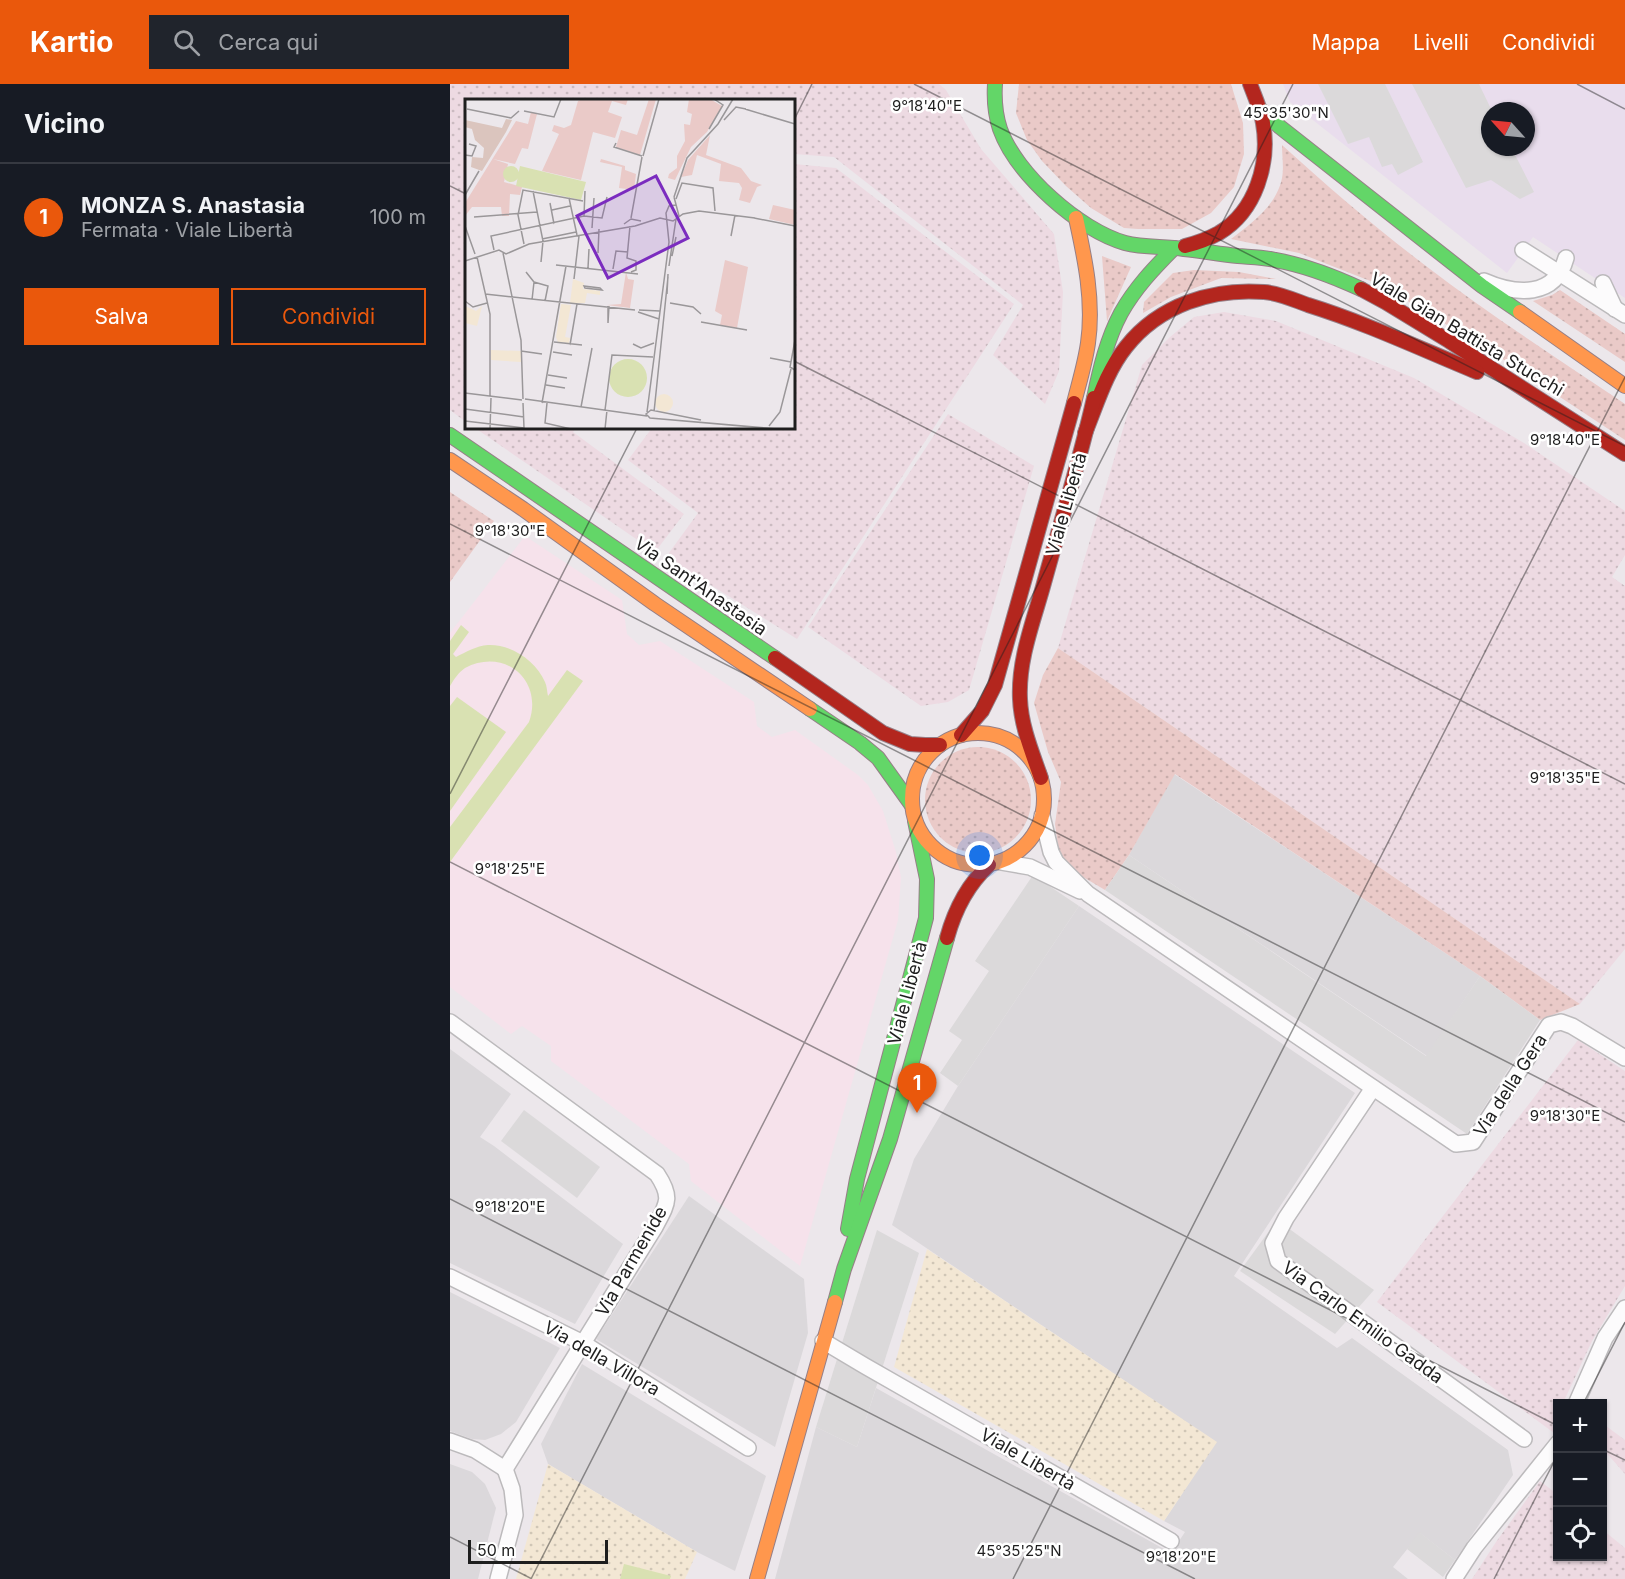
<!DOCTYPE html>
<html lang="it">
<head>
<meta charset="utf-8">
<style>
	:root { --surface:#171b24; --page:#20242c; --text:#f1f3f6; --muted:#9ea1a6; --line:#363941; --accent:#ea580c }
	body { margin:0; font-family:Inter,sans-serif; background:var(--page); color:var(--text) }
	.controls { position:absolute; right:18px; bottom:18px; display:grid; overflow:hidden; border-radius:0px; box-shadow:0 2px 4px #0004 }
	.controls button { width:54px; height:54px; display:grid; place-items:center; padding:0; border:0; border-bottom:2px solid var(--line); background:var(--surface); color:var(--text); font:30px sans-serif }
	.compass { position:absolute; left:1031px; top:18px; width:54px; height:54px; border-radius:50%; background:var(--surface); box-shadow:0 2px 4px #0004; rotate:297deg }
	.scale { position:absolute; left:18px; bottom:15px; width:140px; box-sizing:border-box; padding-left:6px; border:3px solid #1e1e1e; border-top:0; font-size:16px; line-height:21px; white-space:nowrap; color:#1e1e1e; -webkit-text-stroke:4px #fff; paint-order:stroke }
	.you { position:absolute; left:530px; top:772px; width:21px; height:21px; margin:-15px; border:4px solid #fff; border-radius:50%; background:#1a73e8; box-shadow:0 0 0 9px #1a73e833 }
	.badge { display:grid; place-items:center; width:39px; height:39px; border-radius:50%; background:var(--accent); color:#fff; font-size:20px; font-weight:700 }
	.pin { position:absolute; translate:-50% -50px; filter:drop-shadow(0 2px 3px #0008) }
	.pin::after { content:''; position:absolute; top:32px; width:21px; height:18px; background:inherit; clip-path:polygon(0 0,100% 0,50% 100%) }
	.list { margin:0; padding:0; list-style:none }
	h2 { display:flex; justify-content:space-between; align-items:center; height:78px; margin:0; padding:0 24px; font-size:26px }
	h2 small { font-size:20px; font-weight:400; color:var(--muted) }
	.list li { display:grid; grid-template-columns:39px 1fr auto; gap:18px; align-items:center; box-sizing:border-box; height:108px; padding:0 24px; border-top:2px solid var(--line) }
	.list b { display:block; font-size:22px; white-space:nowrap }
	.list p { margin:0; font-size:20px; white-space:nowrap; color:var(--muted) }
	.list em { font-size:20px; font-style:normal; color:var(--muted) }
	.actions { display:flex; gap:12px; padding:18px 24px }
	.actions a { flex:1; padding:14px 0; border:2px solid var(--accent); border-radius:0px; text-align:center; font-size:21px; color:var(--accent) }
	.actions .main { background:var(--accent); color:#fff }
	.icon { flex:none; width:33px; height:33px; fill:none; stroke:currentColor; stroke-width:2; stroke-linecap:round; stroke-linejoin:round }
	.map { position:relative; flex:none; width:1175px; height:1495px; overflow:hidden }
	header { display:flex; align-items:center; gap:36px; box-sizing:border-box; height:84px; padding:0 30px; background:var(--accent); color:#fff }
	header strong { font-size:28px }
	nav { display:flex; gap:33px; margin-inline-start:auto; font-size:21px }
	.search { width:420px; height:54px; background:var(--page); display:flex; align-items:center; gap:15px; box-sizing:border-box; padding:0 21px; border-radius:0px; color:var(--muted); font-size:22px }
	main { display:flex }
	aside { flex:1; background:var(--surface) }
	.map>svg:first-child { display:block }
	.residential { fill:#dbd8db }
	.commercial { fill:#e9dded; fill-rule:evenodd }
	.education { fill:#f6e2eb }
	.farmland { fill:url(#farmland-dots) }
	.grass { fill:url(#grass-dots) }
	.park { fill:url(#park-dots) }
	.pitch { fill:#d9e1b2 }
	.parking { fill:#dbd9da }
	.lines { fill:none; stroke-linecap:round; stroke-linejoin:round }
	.street-casing { stroke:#bcbabc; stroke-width:18 }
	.fast-casing { stroke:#967f87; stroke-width:16 }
	.slow-casing { stroke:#967f87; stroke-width:16 }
	.jam-casing { stroke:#967f87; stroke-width:16 }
	.street { stroke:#fcfbfc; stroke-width:15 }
	.fast { stroke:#63d668; stroke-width:14 }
	.slow { stroke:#ff974d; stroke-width:14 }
	.jam { stroke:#b3261e; stroke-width:14 }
	.ticks { fill:none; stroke:#1e1e1e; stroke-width:1.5; stroke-opacity:0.45 }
	.labels { text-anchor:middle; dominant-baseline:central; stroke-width:5; stroke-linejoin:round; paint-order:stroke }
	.street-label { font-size:18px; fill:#1e1e1e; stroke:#fff }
	.inset-road { fill:none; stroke:#9a9799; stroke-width:1.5 }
	.view { fill:#7b2cbf; fill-opacity:0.15; stroke:#7b2cbf; stroke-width:3 }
	.inset-edge { fill:none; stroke:#1e1e1e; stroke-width:3 }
	.ticks-label { font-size:15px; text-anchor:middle; fill:#1e1e1e; stroke:#fff; stroke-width:5; stroke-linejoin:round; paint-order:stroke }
</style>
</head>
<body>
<header>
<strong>Kartio</strong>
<div class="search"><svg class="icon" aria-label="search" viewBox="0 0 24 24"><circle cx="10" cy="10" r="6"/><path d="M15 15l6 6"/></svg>Cerca qui</div>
<nav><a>Mappa</a><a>Livelli</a><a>Condividi</a></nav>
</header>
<main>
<aside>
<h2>Vicino<small></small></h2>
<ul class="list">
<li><span class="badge">1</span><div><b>MONZA S. Anastasia</b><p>Fermata · Viale Libertà</p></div><em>100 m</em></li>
</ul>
<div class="actions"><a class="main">Salva</a><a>Condividi</a></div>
</aside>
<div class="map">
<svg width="1175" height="1495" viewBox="0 0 1175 1495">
	<defs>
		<pattern id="farmland-dots" width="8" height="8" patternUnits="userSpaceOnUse" patternTransform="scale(1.5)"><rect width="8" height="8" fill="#eddae2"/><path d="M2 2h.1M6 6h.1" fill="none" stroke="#cbbbc1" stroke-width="1.8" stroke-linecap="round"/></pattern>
		<pattern id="grass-dots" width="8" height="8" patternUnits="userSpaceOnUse" patternTransform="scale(1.5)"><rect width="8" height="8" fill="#eacac8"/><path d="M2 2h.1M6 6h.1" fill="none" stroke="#c8adab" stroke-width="1.8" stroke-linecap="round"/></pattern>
		<pattern id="park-dots" width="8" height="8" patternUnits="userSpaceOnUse" patternTransform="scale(1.5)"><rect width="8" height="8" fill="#f3e7d4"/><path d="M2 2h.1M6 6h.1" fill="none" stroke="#d0c6b6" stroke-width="1.8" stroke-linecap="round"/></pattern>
	</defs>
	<rect width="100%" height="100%" fill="#ece7eb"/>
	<g class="residential">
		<path d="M 724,690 L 1030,892 L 977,972 L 679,771 Z"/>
		<path d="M 629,822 L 905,1009 L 784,1192 L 887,1264 L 902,1254 L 1058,1366 L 1063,1391 L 1005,1476 L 970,1449 L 943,1483 L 958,1495 L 325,1495 L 366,1343 L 407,1363 L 426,1304 L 721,1469 L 735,1448 L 714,1437 L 766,1358 L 442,1141 L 464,1075 L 508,1002 Z"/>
		<path d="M 0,965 L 61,1010 L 30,1053 L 44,1062 L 173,1160 L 125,1240 L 0,1179 Z"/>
		<path d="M 239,1112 L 354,1195 L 358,1249 L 325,1363 L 146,1255 Z"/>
		<path d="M 0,1208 L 110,1264 L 66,1338 L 51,1350 L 35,1356 L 22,1355 L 0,1347 Z"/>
		<path d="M 132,1280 L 316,1392 L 285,1487 L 247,1468 L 98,1380 L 91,1360 Z"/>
		<path d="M 0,1380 L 22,1388 L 35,1400 L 46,1424 L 28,1495 L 0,1495 Z"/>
	</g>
	<path class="commercial" d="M 833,0 L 1175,0 L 1175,214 L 1083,153 L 1057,189 L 840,18 ZM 1040,27 L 1076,27 L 1076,63 L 1040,63 Z"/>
	<path class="education" d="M 75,452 L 172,516 L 177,550 L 189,561 L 210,557 L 304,618 L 307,642 L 322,653 L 345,646 L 408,691 L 418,701 L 433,727 L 446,768 L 451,793 L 448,836 L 350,1182 L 241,1097 L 239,1080 L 101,977 L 101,962 L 72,942 L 61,950 L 0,903 L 0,549 Z"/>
	<g class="farmland">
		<path d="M 0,0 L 489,0 L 496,6 L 531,65 L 604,150 L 613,208 L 609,287 L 595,320 L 543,271 L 573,221 L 384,73 L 344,70 L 344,16 L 16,16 L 16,338 L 0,326 Z"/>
		<path d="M 344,80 L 386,84 L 564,220 L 347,555 L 216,473 L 248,429 L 178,376 L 202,344 L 344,344 Z"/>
		<path d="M 774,228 L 826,237 L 964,294 L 1074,359 L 1175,427 L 1175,471 L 1162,493 L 1175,502 L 1175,865 L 1130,920 L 608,564 L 692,281 L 720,253 L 744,233 Z"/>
		<path d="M 498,330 L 584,382 L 519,606 L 498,618 L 471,622 L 358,543 Z"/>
		<path d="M 25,344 L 126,344 L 123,348 L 234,430 L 205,468 Z"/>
		<path d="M 1128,956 L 1175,987 L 1175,1202 L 1142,1257 L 1113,1319 L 1108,1320 L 1107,1337 L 1104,1349 L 927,1218 Z"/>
		<path d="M 1152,1339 L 1175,1356 L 1175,1390 L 1153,1365 Z"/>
		<path d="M 1090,1397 L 1107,1410 L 1108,1472 L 1152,1472 L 1153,1446 L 1175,1464 L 1175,1495 L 1022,1495 L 1046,1458 Z"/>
	</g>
	<g class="grass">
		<path d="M 569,0 L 781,0 L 793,39 L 794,70 L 784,103 L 761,129 L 732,145 L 688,145 L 674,144 L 641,124 L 616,102 L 592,77 L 577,56 L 566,29 Z"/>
		<path d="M 832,61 C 878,103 926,144 976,182 C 1040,231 1108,275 1175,320 L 1175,356 L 1048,272 L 933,202 L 849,169 L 781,155 C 801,140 827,121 832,94 C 834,84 832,71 832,61 Z"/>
		<path d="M 652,172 L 681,183 L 657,237 Z"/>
		<path d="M 744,186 L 789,188 L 826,195 L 771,194 L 721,213 L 693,229 L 694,218 L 723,189 Z"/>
		<path d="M 1110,206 L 1175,250 L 1175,278 L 1083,217 L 1102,211 Z"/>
		<path d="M 0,408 L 44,437 L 0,498 Z"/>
		<path d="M 608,564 L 1130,920 L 1090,936 L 1030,892 L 725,690 L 679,771 L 655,806 L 628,790 L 609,769 L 605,740 L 611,698 L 598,668 L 584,619 L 593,591 Z"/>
		<circle cx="528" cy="716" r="53"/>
	</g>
	<g class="park">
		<path d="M 477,1165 L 767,1358 L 714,1437 L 444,1283 Z"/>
		<path d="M 98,1380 L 247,1468 L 235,1495 L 66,1495 Z"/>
	</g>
	<g class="pitch">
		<path d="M 11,541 L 19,548 L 3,570 L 6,573 C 16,568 26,562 38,561 C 61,560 86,577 95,598 C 97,602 97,608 98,612 L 117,586 L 133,597 L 0,778 L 0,743 L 79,638 C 94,596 54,563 15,584 C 9,588 4,595 0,602 L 0,557 Z"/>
		<path d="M 7,613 L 56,648 L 0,727 L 0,622 Z"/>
		<path d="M 174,1480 L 221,1492 L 220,1495 L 170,1495 Z"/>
	</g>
	<g class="parking">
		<path d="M 868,0 L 935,0 L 973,78 L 948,91 L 942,80 L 932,83 L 919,53 L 898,60 Z"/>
		<path d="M 962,0 L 1029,0 L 1042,27 L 1040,27 L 1040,63 L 1061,63 L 1084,108 L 1070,115 L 1041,96 L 1016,104 Z"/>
		<path d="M 679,771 L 976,972 L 1030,892 L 1090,936 L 1017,1050 L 655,806 Z"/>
		<path d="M 583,791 L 629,822 L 508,1002 L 490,989 L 512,956 L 499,947 L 539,887 L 525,877 Z"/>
		<path d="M 74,1026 L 150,1083 L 127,1114 L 51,1057 Z"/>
		<path d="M 827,1136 L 924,1206 L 885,1250 L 790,1187 Z"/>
		<path d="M 427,1146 L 469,1169 L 407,1363 L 366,1343 Z"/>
		<path d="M 969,1448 L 1005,1476 L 993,1493 L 957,1465 Z"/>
	</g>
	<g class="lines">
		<g class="street-casing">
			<g id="street">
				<path d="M 1073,166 L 1175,231"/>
				<path d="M 1034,197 C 1066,211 1105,214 1116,174"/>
				<path d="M 1153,199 L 1165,225"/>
				<path d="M 592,732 L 601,768 L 606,778 L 638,810 L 1006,1060 L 1023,1058 L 1099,941 L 1111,938 L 1122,942 L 1175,974"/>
				<path d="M 551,778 L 580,783 L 630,807"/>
				<path d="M 0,938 L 207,1090 C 223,1114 217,1120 205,1143 L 55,1385"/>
				<path d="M 923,1004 L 836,1134 L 823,1159 L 828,1177 L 1074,1355"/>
				<path d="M 0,1193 L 133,1259 L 298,1364"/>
				<path d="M 373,1257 L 415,1282 L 721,1457"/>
				<path d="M 1126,1320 L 1155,1254 L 1175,1224"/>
				<path d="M 0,1357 L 25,1366 L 55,1385"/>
				<path d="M 48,1495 L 65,1431 L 62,1405 L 55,1385"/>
				<path d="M 1004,1495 L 1024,1464 L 1108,1359"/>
			</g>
		</g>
		<g class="fast-casing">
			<g id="fast">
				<path d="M 545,0 C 544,16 545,30 550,45 C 566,90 629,146 675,159 C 694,164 714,162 734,165 C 752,167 770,170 788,172 C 800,173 813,173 825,176 C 854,181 883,192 911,205"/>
				<path d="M 810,25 L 830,43 L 1032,202 L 1070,228"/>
				<path d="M 644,314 C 650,285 657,255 671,229 C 685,204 704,184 724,164"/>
				<path d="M 0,351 L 325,574"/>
				<path d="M 360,625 L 410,659 L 428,674 L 461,720"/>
				<path d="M 398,1145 L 407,1095 L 476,834 L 477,795 L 465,737"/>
				<path d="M 385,1218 L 394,1185 L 440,1055 L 497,854"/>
			</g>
		</g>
		<g class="slow-casing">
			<g id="slow">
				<path d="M 1070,228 L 1175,302"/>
				<path d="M 624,319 C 629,299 635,280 638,259 C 644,217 635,175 626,134"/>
				<path d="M 0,376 L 73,425 L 205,520 L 360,625"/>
				<circle cx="528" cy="715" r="66"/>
				<path d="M 307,1495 L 385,1218"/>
			</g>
		</g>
		<g class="jam-casing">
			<g id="jam">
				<path d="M 735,162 C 747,159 758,155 769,149 C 806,127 820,79 813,39 C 811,26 805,13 800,0"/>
				<path d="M 911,205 L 935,218 L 999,257 L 1175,370"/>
				<path d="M 635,349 C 647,320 656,288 676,263 C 709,221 762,204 814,208 C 829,209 844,216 858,221 C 916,239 971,265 1027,288"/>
				<path d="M 325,574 L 433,649 L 460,660 L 475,661 L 490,661"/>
				<path d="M 511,651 L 532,627 L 545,601 L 624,319"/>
				<path d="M 591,694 C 582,668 571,642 570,615 C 568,575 584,536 594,499 C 611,437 630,376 644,314"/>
				<path d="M 497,854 C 505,825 517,801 539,781"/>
			</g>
		</g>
		<use href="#street" class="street"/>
		<use href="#fast" class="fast"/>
		<use href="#slow" class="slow"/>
		<use href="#jam" class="jam"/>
	</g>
	<path class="ticks" d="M 464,0 L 1175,362M 1127,0 L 1175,25M 344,36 L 362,0M 0,102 L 16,110M 344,277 L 1175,700M 0,440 L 1175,1038M 0,710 L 187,344M 0,778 L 1108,1342M 0,1115 L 745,1495M 1133,1320 L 1175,1238M 1152,1365 L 1175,1376M 0,1453 L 82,1495M 81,1495 L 843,0M 563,1495 L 1175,293M 1044,1495 L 1108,1370"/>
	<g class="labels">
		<g class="street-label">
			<text transform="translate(1017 250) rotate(31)">Viale Gian Battista Stucchi</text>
			<text transform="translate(616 420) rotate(-74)">Viale Libertà</text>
			<text transform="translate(251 502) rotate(35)">Via Sant'Anastasia</text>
			<text transform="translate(457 909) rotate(-75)">Viale Libertà</text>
			<text transform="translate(1060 1001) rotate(-57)">Via della Gera</text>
			<text transform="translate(181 1177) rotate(-60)">Via Parmenide</text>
			<text transform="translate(913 1238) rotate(36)">Via Carlo Emilio Gadda</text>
			<text transform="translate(152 1274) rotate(30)">Via della Villora</text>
			<text transform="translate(578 1375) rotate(30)">Viale Libertà</text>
		</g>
	</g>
	<g transform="translate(15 15)">
		<rect width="330" height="330" fill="#ece7eb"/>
		<path d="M 118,0 L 163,0 L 161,6 L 147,2 L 143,13 L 157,18 L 150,39 L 128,33 L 116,81 L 77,72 L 94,35 L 87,32 L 89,26 L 99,29 L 106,26 L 113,2 ZM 184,0 L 191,0 L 175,56 L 151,48 L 156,31 L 172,36 ZM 224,0 L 245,0 L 257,7 L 242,33 L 226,48 L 210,81 L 203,79 L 204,75 L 212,69 L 212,57 L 220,42 L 219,25 L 225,26 L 227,15 L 222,13 ZM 66,13 L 72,15 L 63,50 L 57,49 L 50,65 L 28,60 L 43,65 L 39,83 L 57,88 L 55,96 L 45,95 L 44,117 L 37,117 L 36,108 L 7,108 L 0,117 L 0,104 L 51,22 L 63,25 ZM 245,36 L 241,56 L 276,69 L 286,82 L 297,86 L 292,88 L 285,104 L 274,101 L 277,89 L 274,84 L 254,82 L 256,65 L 232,56 L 227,76 L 216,78 L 223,61 ZM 136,60 L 160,67 L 160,71 L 171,75 L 169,91 L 154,89 L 157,68 L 135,63 ZM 308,106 L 330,111 L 330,126 L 304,120 ZM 260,161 L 283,168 L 272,229 L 255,226 L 257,216 L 250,212 ZM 161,173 L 163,180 L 169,181 L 165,209 L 142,206 L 156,205 Z" fill="#eacac8"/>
		<path d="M 41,20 L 47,21 L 41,33 L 17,72 L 6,68 L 7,58 L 18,59 L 19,49 L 10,41 L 7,30 L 0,28 L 0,21 L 37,29 Z" fill="#dbc5be"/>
		<path d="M 108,180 L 119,184 L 118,190 L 135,192 L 135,196 L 122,194 L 120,204 L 105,204 ZM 96,205 L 106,206 L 100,238 L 105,239 L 104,244 L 93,243 L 91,238 ZM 0,207 L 11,212 L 17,207 L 12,227 L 0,224 ZM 26,251 L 56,252 L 56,263 L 26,261 ZM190 304a9 9 0 1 1 18 0a9 9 0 1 1-18 0Z" fill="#f3e7d4"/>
		<path d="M 55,67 L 121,83 L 116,101 L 51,87 ZM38 75a8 8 0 1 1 16 0a8 8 0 1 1-16 0ZM144 279a19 19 0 1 1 38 0a19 19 0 1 1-38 0Z" fill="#d9e1b2"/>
		<path class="inset-road" d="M 2,10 L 46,19 L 54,12M 280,10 L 330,25M 59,12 L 89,18 L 96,0M 259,21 L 271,8 L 281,10M 244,30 L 258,6 L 249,0M 151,44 L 149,48 L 177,57M 0,56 L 7,57 L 11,47 L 4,45M 178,57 L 194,0M 68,92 L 78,142 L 76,163M 0,96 L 14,72M 209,98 L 214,117M 209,98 L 222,59 L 253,25 L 268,0M 104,99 L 112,136M 211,100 L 217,84 L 248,89 L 250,112M 85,104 L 89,125M 87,111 L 105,107M 119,117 L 120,92M 9,118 L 72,113M 166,119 L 177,58M 289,119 L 330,127M 159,125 L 166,120 L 176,122M 0,127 L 10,155M 165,127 L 162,159 L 171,162 L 171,171 L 166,173M 170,127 L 195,119 L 208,122 L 218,115 L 234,112 L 290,119M 127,129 L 129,99M 266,137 L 270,116M 77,140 L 111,133M 59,145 L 53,116 L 58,91 L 118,102M 29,151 L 26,137 L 119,117 L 137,119 L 142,98M 38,154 L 56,241 L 58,300M 133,154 L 134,130M 207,157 L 211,138M 12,158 L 25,215 L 25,298M 0,162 L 34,151 L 41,155 L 64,145 L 170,127M 91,166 L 173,175M 204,167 L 211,120M 123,169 L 124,150M 148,170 L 151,152 L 163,153M 61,173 L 69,183 L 83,187 L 80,202M 109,180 L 114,137M 119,187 L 135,189 L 137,191 L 120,189 ZM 20,195 L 170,211M 202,195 L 203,175M 67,201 L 69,183M 0,202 L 8,208 L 22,204M 205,204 L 228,208 L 236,215M 143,207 L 143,224 L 144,207M 174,211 L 195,212M 173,213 L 194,220M 236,223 L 282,231M 330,241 L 325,268 L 330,271M 89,243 L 117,246M 168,245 L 176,249 L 189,244M 105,246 L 112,205M 56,252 L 77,255M 88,253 L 107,256M 305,259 L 326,263M 83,276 L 102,279M 81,286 L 100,289M 0,294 L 57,301M 60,300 L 182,317M 58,304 L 59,329M 77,304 L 101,167M 82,304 L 80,324 L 106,330M 116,308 L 127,249M 0,310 L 59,318M 140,311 L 147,256 L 188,258M 182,313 L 204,143 L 201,114 L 204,107 L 211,106M 189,313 L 203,178M 236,321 L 186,311 L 181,315 L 185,319 L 312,330M 0,322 L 59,329M 304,327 L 315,313 L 326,270M 25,330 L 26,299M 140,330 L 142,311"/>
		<path class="view" d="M 191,77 L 223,139 L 143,179 L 112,117 Z"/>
		<rect width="330" height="330" class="inset-edge"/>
	</g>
	<g class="ticks-label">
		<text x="477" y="27">9°18'40"E</text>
		<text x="836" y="34">45°35'30"N</text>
		<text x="1115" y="361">9°18'40"E</text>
		<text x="60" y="452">9°18'30"E</text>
		<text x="1115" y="699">9°18'35"E</text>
		<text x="60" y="790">9°18'25"E</text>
		<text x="1115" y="1037">9°18'30"E</text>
		<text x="60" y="1128">9°18'20"E</text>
		<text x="569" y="1472">45°35'25"N</text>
		<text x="731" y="1478">9°18'20"E</text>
	</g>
</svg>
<div class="controls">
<button>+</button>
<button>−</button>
<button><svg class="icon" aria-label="locate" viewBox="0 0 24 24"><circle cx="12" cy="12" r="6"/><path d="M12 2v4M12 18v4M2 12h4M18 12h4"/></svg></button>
</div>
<svg class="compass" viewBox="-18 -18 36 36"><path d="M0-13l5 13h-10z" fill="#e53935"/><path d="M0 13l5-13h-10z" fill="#9ea1a6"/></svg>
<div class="scale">50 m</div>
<div class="you"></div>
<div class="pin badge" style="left:467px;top:1029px">1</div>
</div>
</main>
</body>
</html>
